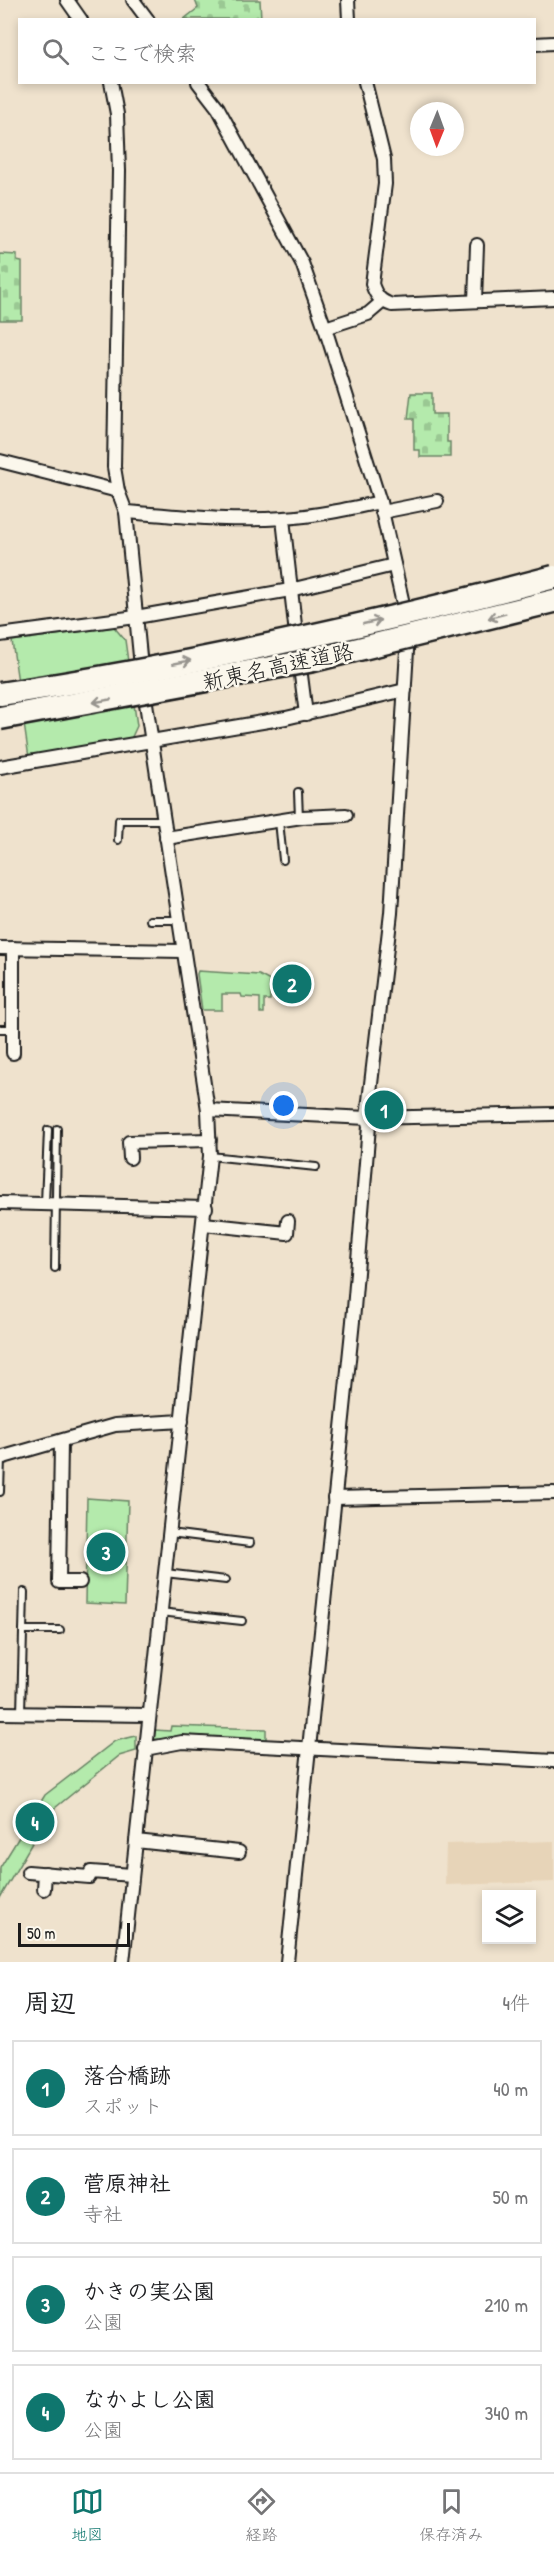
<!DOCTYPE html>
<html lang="ja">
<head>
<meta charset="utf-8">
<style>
	:root { --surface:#fff; --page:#f2f2f2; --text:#202124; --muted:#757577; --line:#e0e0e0; --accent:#0f766e }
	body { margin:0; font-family:"Patrick Hand","Klee One",sans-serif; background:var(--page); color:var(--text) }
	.controls { position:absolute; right:18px; bottom:18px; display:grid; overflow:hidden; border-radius:0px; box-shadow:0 3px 9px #0003 }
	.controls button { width:54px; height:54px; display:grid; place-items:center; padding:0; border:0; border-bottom:2px solid var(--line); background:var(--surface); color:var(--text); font:30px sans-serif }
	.compass { position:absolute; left:410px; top:102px; width:54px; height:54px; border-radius:50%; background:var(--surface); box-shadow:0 3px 9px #0003; rotate:181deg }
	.scale { position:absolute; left:18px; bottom:15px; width:112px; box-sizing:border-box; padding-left:6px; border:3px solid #1c1c1c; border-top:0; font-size:16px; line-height:21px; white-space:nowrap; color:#1c1c1c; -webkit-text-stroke:4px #fbf7ec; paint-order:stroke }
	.you { position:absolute; left:284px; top:1106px; width:21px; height:21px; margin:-15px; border:4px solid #fff; border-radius:50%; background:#1a73e8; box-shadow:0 0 0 9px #1a73e833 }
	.badge { display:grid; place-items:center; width:39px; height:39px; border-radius:50%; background:var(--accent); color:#fff; font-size:20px; font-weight:700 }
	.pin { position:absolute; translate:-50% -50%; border:3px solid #fff; box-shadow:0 2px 6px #0006 }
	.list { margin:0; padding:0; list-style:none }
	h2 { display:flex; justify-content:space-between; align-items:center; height:78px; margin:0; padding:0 24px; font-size:26px }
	h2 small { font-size:20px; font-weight:400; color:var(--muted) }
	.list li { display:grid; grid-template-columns:39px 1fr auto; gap:18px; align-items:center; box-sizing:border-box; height:96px; margin:0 12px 12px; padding:0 12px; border:2px solid var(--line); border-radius:0px }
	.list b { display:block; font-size:22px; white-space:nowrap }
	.list p { margin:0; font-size:20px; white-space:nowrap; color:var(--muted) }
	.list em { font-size:20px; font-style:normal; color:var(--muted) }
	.icon { flex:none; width:33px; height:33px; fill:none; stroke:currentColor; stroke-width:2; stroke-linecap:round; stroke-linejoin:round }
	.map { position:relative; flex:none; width:554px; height:1962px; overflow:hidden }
	.search { position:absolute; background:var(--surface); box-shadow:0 3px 9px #0003; left:18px; right:18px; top:18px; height:66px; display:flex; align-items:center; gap:15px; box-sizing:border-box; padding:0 21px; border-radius:0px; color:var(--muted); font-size:22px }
	.sheet { height:510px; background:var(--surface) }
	nav { display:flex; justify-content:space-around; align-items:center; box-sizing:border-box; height:84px; border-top:2px solid var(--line); background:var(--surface); font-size:16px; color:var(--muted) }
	nav a { display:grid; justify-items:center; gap:3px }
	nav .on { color:var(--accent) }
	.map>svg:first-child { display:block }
	.built { fill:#e7d4b8 }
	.cemetery { fill:url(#cemetery-stones); stroke:#688364; stroke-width:1.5 }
	.green { fill:#b4eaac; stroke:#688364; stroke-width:1.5 }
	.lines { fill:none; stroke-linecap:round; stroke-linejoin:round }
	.service-casing { stroke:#1c1c1c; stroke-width:10 }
	.minor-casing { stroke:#1c1c1c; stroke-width:16 }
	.service { stroke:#fbf7ec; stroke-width:6 }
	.minor { stroke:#fbf7ec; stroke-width:12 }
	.motorway-bridge-casing { stroke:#1c1c1c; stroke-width:27; stroke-linecap:butt }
	.motorway-bridge { stroke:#fbf7ec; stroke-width:22 }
	.oneway { stroke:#97948e }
	.labels { text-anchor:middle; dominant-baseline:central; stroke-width:5; stroke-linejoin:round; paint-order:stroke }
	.street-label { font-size:22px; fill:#1c1c1c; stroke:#fbf7ec }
</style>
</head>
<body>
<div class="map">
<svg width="554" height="1962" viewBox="0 0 554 1962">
	<defs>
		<pattern id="cemetery-stones" width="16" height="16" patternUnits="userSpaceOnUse" patternTransform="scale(1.5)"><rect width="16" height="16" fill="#b4eaac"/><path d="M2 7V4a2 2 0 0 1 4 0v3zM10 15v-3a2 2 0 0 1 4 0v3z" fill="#9ac893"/></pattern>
	</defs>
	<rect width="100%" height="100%" fill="#efe2cd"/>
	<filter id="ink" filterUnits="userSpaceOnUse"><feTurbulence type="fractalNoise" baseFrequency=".0167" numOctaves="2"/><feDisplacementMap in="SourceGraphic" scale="12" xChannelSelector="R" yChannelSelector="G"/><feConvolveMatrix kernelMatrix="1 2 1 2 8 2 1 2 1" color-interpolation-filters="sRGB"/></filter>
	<g filter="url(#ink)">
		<path class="built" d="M 554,1841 L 554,1882 L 445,1885 L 446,1844 Z"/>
		<g class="cemetery">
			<path d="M 195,0 L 260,0 L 261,19 L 184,19 L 198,8 Z"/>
			<path d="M 0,254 L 17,255 L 17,261 L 22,262 L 22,320 L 0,320 Z"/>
			<path d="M 411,393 L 432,393 L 432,414 L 447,414 L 447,442 L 450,442 L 450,457 L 420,457 L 420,450 L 414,450 L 414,419 L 408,419 Z"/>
		</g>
		<g class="green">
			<path d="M 114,627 L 125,640 L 137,726 L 130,741 L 29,758 L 12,641 Z"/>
			<path d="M 198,971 L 259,975 L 270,981 L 270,1000 L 264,1000 L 264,1013 L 260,1013 L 260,998 L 242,997 L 241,994 L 222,994 L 222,1010 L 202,1010 L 197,974 Z"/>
			<path d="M 87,1498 L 128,1501 L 125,1605 L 85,1603 Z"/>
			<path d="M 171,1726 L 266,1729 L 266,1741 L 154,1739 L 155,1730 L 170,1731 Z"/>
			<path d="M 136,1736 L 136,1751 L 119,1756 L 50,1812 L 0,1898 L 0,1868 L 45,1795 L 115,1741 Z"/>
		</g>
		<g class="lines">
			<g class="service-casing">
				<g id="service">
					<path d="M 298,792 L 299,818"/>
					<path d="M 279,821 L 283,860"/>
					<path d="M 118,840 L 119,820 L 164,820"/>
					<path d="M 150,920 L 179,920"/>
					<path d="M 0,1029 L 13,1029"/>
					<path d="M 210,1156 L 316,1167"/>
					<path d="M 45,1203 L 48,1130"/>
					<path d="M 55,1268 L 57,1129"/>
					<path d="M 0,1492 L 1,1458"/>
					<path d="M 170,1533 L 250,1543"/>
					<path d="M 165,1573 L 226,1580"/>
					<path d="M 160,1612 L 242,1621"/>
					<path d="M 23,1630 L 60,1630"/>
					<path d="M 21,1713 L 24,1592"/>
				</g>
			</g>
			<g class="minor-casing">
				<g id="minor">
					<path d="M 67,0 L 81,20"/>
					<path d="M 133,0 L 148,20"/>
					<path d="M 348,0 L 349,20"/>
					<path d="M 534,44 L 554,43"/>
					<path d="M 111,82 L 117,114 L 119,171 L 114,467 L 118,491 L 126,512 L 142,677 L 208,1110 L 210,1156 L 123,1962"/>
					<path d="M 198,82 L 218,108 L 302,263 L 325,328 L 380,502 L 406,617"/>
					<path d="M 365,82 L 384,159 L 385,184 L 372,284 C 376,296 380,301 392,305 L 554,298"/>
					<path d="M 475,301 L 477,245"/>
					<path d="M 325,328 L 368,314 L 382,302"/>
					<path d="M 0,461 L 118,491"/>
					<path d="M 126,512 C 178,516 231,522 284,518 C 316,516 348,509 380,502"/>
					<path d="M 382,512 L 437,501"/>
					<path d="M 283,519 L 297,643"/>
					<path d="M 0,635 L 136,617 L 290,590 L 394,565"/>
					<path d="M 299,660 L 306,714"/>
					<path d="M 0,767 L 286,718 L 405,690"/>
					<path d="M 166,838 L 302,817 L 346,815"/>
					<path d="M 0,948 L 183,951"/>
					<path d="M 13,1053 L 13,948"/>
					<path d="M 208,1110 L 367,1118 L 554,1114"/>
					<path d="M 130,1158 L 129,1142 L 210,1140"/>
					<path d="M 0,1203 L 206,1208"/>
					<path d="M 204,1224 L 287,1233 L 288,1221"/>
					<path d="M 61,1442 L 59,1582 L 80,1582"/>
					<path d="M 0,1458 L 115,1425 L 182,1421"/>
					<path d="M 334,1498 L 554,1493"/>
					<path d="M 0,1713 L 149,1715"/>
					<path d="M 145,1749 L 182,1742 L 554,1761"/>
					<path d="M 136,1841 L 239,1852"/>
					<path d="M 28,1872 L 89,1877 L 91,1872 L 132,1875"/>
					<path d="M 44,1889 L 45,1873"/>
					<path d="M 287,1962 L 353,1321 L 369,1126 L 367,1118 L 391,913 L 408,634"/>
				</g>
			</g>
			<use href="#service" class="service"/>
			<use href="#minor" class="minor"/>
			<g class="motorway-bridge-casing">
				<g id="motorway-bridge">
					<path d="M 0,694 C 187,666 371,625 554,577"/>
					<path d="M 0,718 L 314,660 L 554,601"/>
				</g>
			</g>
			<use href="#motorway-bridge" class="motorway-bridge"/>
		</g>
		<defs><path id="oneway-shaft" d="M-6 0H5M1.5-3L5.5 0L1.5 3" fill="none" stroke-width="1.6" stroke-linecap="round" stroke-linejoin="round" transform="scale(1.5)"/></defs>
		<g class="oneway">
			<use href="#oneway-shaft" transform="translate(497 616) rotate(165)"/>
			<use href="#oneway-shaft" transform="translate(372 622) rotate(-13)"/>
			<use href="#oneway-shaft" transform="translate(182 662) rotate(-11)"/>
			<use href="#oneway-shaft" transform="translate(102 701) rotate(170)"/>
		</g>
	</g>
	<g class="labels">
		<g class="street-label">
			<text transform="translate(278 666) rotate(-12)">新東名高速道路</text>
		</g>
	</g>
</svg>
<div class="controls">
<button><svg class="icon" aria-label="layers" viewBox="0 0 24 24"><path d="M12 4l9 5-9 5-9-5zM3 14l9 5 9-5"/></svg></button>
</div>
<svg class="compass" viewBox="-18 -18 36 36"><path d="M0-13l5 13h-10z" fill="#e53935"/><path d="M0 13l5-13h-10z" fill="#757577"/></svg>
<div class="scale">50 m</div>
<div class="you"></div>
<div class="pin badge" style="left:384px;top:1110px">1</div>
<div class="pin badge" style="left:292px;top:984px">2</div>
<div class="pin badge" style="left:106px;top:1552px">3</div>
<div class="pin badge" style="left:35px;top:1822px">4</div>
<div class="search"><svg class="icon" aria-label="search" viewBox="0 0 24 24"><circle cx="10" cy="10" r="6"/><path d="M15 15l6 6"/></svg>ここで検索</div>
</div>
<section class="sheet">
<h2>周辺<small>4件</small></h2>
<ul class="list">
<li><span class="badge">1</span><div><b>落合橋跡</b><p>スポット</p></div><em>40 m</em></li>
<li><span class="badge">2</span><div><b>菅原神社</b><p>寺社</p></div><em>50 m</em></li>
<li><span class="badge">3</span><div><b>かきの実公園</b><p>公園</p></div><em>210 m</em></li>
<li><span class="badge">4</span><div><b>なかよし公園</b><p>公園</p></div><em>340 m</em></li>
</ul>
</section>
<nav>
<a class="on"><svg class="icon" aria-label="map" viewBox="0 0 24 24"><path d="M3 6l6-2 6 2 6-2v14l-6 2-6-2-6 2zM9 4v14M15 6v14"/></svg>地図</a>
<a><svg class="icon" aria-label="directions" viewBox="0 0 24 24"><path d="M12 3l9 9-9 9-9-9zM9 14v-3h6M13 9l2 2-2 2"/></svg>経路</a>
<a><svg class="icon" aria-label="saved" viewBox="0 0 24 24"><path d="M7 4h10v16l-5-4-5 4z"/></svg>保存済み</a>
</nav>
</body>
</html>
